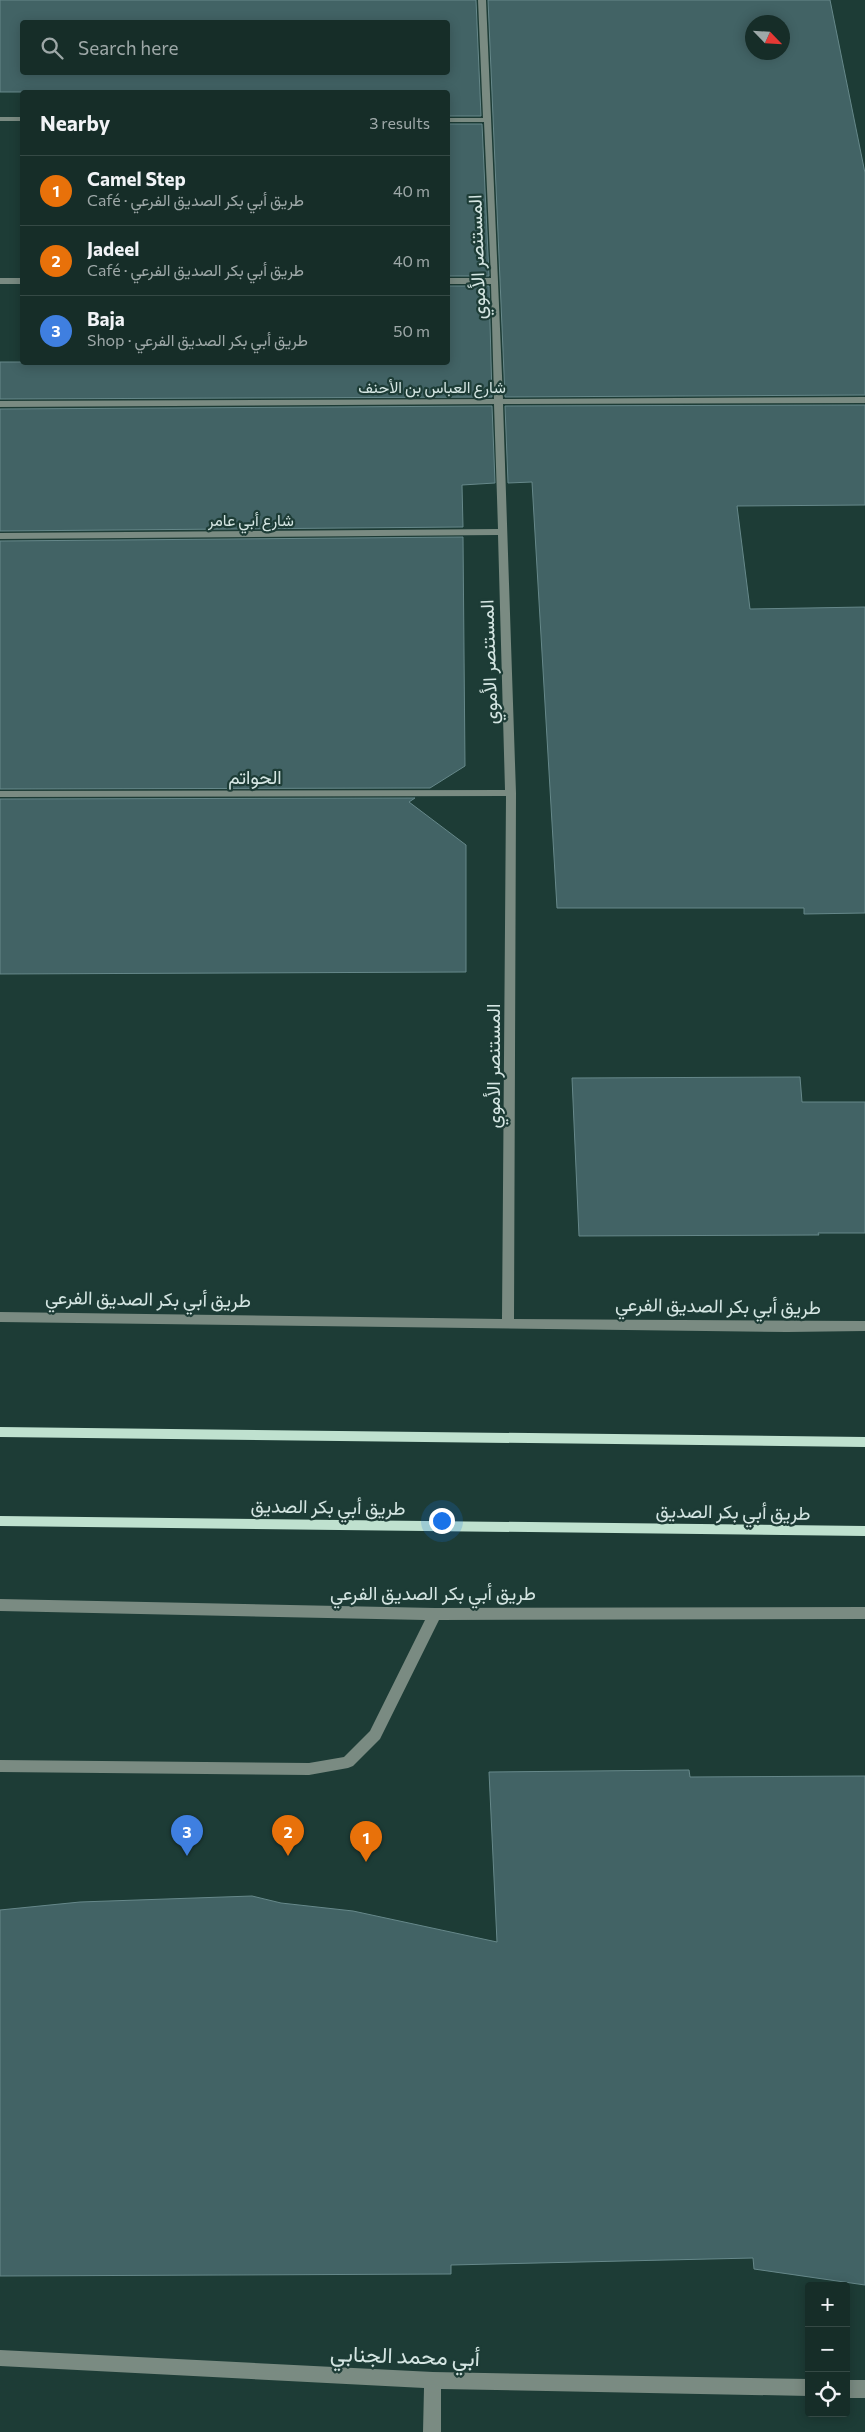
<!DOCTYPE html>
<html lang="en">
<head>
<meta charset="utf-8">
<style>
	:root { --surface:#162d28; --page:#233934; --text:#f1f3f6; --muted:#9ea8a8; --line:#354945; --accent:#a2b2fd }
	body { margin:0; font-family:Commissioner,Vazirmatn,sans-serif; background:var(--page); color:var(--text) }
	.controls { position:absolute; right:15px; bottom:15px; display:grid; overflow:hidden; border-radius:5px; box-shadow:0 2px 12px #0003 }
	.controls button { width:45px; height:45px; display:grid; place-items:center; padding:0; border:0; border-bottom:1px solid var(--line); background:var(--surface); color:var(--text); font:25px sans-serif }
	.compass { position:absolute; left:745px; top:15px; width:45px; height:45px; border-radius:50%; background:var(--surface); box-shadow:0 2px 12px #0003; rotate:115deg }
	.you { position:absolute; left:441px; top:1520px; width:18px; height:18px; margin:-12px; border:4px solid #fff; border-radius:50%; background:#1a73e8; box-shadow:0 0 0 8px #1a73e833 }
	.badge { display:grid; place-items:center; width:32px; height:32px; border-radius:50%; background:var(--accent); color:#fff; font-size:16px; font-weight:700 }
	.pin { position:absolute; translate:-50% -41px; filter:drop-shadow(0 1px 2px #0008) }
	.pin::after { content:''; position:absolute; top:26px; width:18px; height:15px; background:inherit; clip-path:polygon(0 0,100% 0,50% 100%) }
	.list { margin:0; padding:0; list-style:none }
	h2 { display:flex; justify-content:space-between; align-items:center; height:65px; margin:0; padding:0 20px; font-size:21px }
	h2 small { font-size:16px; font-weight:400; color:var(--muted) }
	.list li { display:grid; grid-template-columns:32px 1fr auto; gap:15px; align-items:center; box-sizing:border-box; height:70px; padding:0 20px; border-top:1px solid var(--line) }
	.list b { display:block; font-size:19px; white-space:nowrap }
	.list p { margin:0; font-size:16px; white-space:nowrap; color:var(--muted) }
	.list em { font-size:16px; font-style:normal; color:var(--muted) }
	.icon { flex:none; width:28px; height:28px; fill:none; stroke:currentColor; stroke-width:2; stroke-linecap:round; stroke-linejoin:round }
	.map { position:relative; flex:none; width:865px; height:2432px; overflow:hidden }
	.search { position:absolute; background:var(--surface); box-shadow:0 2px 12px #0003; left:20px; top:20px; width:430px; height:55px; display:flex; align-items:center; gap:12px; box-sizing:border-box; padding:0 18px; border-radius:5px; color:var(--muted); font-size:19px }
	.panel { position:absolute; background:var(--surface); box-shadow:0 2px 12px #0003; left:20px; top:90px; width:430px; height:275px; border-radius:5px }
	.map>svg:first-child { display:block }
	.building { fill:#426365; stroke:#66888a; fill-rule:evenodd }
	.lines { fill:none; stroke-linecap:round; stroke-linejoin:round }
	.minor { fill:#7a8b82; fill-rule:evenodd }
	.major { fill:#bfe1cf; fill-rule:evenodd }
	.labels { text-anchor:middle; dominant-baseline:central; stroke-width:4.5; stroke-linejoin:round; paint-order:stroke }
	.far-street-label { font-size:16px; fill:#d4e5e2; stroke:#1d3c36 }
	.street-label { font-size:19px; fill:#d4e5e2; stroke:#1d3c36 }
	.near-street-label { font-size:22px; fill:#d4e5e2; stroke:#1d3c36 }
</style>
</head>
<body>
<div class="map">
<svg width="865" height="2432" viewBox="0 0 865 2432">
	<rect width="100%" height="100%" fill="#1d3c36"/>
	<g class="building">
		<path d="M 0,0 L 476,0 L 481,116 L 448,116 L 448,92 L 0,92 ZM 22,22 L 448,22 L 448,72 L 22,72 Z"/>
		<path d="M 488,0 L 830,0 L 865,173 L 865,395 L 505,397 ZM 752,22 L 782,22 L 782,52 L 752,52 Z"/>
		<path d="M 448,124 L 482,124 L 489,276 L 448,276 Z"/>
		<path d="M 448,286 L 489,286 L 492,397 L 0,399 L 0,362 L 448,362 Z"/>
		<path d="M 865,405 L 865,505 L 737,506 L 750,609 L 865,607 L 865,913 L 804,914 L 804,908 L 557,908 L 532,482 L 508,483 L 505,406 Z"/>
		<path d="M 492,406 L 495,483 L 462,485 L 463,527 L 0,531 L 0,409 Z"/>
		<path d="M 463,537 L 465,766 L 430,788 L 0,789 L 0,541 Z"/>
		<path d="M 415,798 L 409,802 L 466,845 L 466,972 L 0,974 L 0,799 Z"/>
		<path d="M 800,1077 L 802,1102 L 865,1102 L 865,1233 L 818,1233 L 819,1235 L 579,1236 L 572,1078 Z"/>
		<path d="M 689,1770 L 690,1777 L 865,1776 L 865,2285 L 754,2269 L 753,2258 L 451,2265 L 451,2274 L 0,2276 L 0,1910 L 80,1902 L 252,1896 L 281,1903 L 353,1911 L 497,1942 L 489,1772 Z"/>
	</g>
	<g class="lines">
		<g class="minor">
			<path d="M 478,0 L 486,0 L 503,399 L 865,397 L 865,403 L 503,404 L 516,793 L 514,1319 L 865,1321 L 865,1331 L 787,1332 L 0,1322 L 0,1312 L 502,1319 L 506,796 L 0,797 L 0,791 L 505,790 L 498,535 L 0,539 L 0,533 L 498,529 L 494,404 L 0,407 L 0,401 L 494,399 L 491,284 L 448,284 L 448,278 L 491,278 L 484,122 L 448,122 L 448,118 L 483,118 Z"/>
			<rect x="0" y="117" width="22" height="4"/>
			<rect x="0" y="278" width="22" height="6"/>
			<path d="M 0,1599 L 435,1608 L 865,1607 L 865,1619 L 439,1620 L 380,1739 L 353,1766 L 348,1768 L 309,1775 L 0,1772 L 0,1760 L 309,1763 L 344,1757 L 370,1731 L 425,1620 L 0,1611 Z"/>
			<path d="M 0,2350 L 433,2372 L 809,2379 L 809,2396 L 441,2389 L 441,2432 L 423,2432 L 424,2388 L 0,2366 Z"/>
			<rect x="846" y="2380" width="19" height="18"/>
		</g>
		<g class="major">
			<path d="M 0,1427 L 865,1437 L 865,1447 L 0,1437 Z"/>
			<path d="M 0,1516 L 865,1526 L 865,1536 L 0,1526 Z"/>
		</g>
	</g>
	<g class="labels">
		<g class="far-street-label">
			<text x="432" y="386">شارع العباس بن الأحنف</text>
			<text x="251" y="519">شارع أبي عامر</text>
		</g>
		<g class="street-label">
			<text transform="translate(476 257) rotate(-92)">المستنصر الأموي</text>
			<text transform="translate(488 662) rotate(-92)">المستنصر الأموي</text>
			<text x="255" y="776">الحواتم</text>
			<text transform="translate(492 1066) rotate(-90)">المستنصر الأموي</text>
			<text transform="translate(148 1298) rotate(1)">طريق أبي بكر الصديق الفرعي</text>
			<text transform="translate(718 1305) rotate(1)">طريق أبي بكر الصديق الفرعي</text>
			<text transform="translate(328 1506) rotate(1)">طريق أبي بكر الصديق</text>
			<text transform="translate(733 1511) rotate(1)">طريق أبي بكر الصديق</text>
			<text x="433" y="1592">طريق أبي بكر الصديق الفرعي</text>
		</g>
		<g class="near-street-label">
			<text transform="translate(405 2355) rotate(2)">أبي محمد الجنابي</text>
		</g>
	</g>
</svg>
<div class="controls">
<button>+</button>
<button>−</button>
<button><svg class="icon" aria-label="locate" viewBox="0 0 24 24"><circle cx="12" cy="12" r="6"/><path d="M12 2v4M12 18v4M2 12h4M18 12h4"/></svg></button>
</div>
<svg class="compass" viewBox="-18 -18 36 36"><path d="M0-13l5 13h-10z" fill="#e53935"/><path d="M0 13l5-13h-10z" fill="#9ea8a8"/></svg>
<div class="you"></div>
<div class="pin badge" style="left:366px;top:1862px;background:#e8710a">1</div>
<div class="pin badge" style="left:288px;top:1856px;background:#e8710a">2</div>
<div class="pin badge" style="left:187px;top:1856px;background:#3f7fe0">3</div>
<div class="search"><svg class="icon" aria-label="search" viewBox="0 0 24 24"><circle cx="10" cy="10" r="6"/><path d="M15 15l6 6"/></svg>Search here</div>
<section class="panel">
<h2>Nearby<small>3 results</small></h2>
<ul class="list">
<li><span class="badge" style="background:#e8710a">1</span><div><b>Camel Step</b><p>Café · طريق أبي بكر الصديق الفرعي</p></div><em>40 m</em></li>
<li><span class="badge" style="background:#e8710a">2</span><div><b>Jadeel</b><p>Café · طريق أبي بكر الصديق الفرعي</p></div><em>40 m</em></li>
<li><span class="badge" style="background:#3f7fe0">3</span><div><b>Baja</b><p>Shop · طريق أبي بكر الصديق الفرعي</p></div><em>50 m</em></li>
</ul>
</section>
</div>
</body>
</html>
